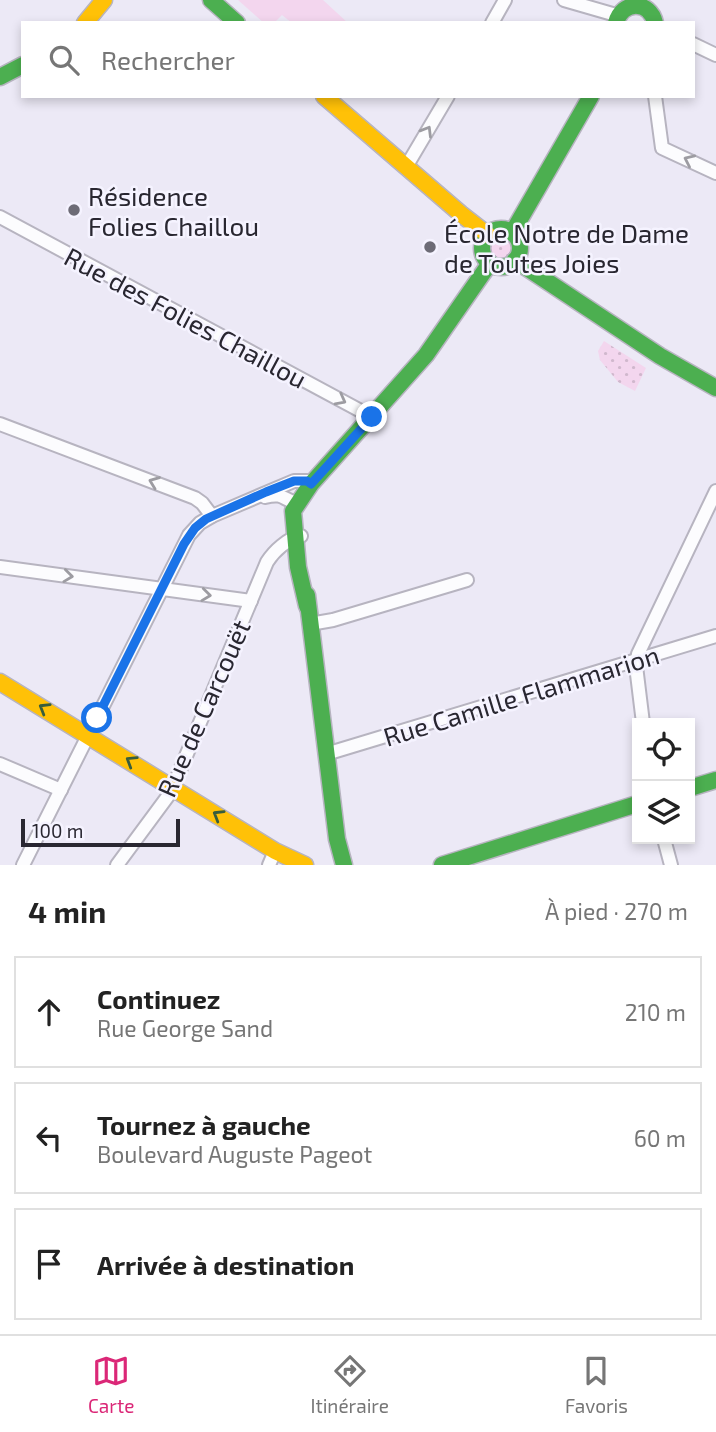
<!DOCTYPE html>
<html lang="fr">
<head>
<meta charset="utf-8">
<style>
	:root { --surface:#fff; --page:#f6f6f6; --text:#222; --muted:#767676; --line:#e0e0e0; --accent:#db2777 }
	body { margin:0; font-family:"Exo 2",sans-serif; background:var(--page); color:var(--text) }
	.controls { position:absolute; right:21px; bottom:21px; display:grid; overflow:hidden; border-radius:0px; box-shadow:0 4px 10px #0003 }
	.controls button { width:63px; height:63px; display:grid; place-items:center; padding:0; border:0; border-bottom:2px solid var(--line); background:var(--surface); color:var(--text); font:35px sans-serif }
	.scale { position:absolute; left:21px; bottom:18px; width:159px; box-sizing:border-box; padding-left:7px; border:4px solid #292731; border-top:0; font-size:19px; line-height:24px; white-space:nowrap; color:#292731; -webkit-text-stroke:5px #f5f3ff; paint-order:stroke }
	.stop { position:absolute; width:21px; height:21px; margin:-16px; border:5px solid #1a73e8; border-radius:50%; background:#fff }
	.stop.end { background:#1a73e8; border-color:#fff; box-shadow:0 2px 7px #0008 }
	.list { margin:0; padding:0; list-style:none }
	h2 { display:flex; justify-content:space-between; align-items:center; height:91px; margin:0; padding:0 28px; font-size:30px }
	h2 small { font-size:23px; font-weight:400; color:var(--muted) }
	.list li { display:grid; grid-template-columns:46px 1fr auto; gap:21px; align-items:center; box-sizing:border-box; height:112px; margin:0 14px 14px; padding:0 14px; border:2px solid var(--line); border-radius:0px }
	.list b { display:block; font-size:26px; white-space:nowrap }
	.list p { margin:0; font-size:23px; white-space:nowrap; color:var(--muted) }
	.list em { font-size:23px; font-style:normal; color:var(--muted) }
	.icon { flex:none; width:38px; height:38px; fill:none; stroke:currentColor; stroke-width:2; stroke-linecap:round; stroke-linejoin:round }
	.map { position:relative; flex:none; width:716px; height:865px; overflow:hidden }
	.search { position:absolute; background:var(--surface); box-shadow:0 4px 10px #0003; left:21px; right:21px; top:21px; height:77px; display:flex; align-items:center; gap:18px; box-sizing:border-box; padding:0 24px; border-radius:0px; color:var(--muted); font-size:26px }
	.sheet { height:469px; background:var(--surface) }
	nav { display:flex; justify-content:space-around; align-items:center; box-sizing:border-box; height:98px; border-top:2px solid var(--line); background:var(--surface); font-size:19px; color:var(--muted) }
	nav a { display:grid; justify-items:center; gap:4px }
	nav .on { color:var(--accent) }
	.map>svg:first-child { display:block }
	.grass { fill:url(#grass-dots) }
	.green { fill:#f3d6ee }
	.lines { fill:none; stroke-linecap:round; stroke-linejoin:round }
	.street-casing { stroke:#b7b4c0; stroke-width:16 }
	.fast-casing { stroke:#b7b4c0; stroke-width:19 }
	.slow-casing { stroke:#b7b4c0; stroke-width:19 }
	.street { stroke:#fcfcfe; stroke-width:12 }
	.fast { stroke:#4caf50; stroke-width:16 }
	.slow { stroke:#ffc107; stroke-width:16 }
	.oneway { stroke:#9d9ca2 }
	.oneway2 { stroke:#375d3d }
	.route { stroke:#1a73e8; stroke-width:9 }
	.poi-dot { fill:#6d6b76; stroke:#f5f3ff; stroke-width:2.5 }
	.labels { text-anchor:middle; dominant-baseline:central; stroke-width:5; stroke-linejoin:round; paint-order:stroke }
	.poi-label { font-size:26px; fill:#292731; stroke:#f5f3ff; text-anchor:start }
	.street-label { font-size:26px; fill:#292731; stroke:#f5f3ff }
</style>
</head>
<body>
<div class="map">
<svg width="716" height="865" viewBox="0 0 716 865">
	<defs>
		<pattern id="grass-dots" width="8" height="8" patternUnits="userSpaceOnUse" patternTransform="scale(1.75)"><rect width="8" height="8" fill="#f3d6ee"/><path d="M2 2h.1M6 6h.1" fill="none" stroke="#d0b8cd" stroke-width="1.8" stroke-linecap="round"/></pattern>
	</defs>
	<rect width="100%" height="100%" fill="#ece9f6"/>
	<g class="grass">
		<circle cx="501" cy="248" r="11"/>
		<path d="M 604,341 L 646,368 L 635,391 L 618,382 L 600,360 L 598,351 Z"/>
	</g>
	<path class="green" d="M 238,0 L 323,0 L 348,23 L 292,23 L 282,15 L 274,23 L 264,23 Z"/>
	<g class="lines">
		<g class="street-casing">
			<g id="street">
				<path d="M 564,0 L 616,15"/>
				<path d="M 492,23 L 505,0"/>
				<path d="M 693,44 L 716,55"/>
				<path d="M 655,96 L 662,148 L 716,173"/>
				<path d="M 406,167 L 448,96"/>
				<path d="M 0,217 L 372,417"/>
				<path d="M 0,424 L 195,498 L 202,503 L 212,516"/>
				<path d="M 265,497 C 285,492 282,500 297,503"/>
				<path d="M 0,567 L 251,601"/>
				<path d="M 310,624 L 333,620 L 467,580"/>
				<path d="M 643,723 L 636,666 L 638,654 L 716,491"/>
				<path d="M 326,754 L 716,636"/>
				<path d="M 0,764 L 61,790"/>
				<path d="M 664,839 L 671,865"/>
				<path d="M 23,865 L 189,535 L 200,523 L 212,516 L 294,481 L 307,481 L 311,484"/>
				<path d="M 117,865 L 171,792 L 267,562 C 274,551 288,538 301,536"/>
				<path d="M 269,865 L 275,851"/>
			</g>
		</g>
		<g class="fast-casing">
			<g id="fast">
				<path d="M 211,0 L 237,23"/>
				<path d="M 616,23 C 622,0 650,0 655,23"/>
				<path d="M 0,77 L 23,65"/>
				<circle cx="501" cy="248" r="19"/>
				<path d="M 512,233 L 591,96"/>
				<path d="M 515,260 L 660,356 L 716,388"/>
				<path d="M 307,595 L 337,839 L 344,865"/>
				<path d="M 307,606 L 298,567 L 293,511 L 311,484 L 426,355 L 490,263"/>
				<path d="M 690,788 L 716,780"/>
				<path d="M 442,865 L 637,804"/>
			</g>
		</g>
		<g class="slow-casing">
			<g id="slow">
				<path d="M 85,23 L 104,0"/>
				<path d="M 324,96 L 461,214 L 488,235"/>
				<path d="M 0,682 L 275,851 L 305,865"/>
			</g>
		</g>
		<use href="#street" class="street"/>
		<use href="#fast" class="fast"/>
		<use href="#slow" class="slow"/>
	</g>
	<defs><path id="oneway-chevron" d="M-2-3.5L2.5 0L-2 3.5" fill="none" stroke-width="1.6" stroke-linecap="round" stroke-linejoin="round" transform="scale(1.75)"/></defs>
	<g class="oneway">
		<use href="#oneway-chevron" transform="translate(427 131) rotate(-59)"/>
		<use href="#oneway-chevron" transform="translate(689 160) rotate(-155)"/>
		<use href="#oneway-chevron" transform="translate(341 400) rotate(28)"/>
		<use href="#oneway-chevron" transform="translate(154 482) rotate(-159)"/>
		<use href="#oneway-chevron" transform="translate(68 576) rotate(7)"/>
		<use href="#oneway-chevron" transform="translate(206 595) rotate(7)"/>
	</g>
	<g class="oneway2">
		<use href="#oneway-chevron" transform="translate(44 708) rotate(-149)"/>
		<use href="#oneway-chevron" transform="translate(131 761) rotate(-148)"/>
		<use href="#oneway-chevron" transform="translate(218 815) rotate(-149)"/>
	</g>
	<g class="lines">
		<path class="route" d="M 97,718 L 184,544 L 195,528 L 206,519 L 266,492 L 294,481 L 307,481 L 311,484 L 372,417"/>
	</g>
	<g class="poi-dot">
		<circle cx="74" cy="210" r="7"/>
		<circle cx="430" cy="247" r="7"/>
	</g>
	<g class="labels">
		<g class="poi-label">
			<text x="88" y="195">Résidence<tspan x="88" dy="30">Folies Chaillou</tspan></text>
			<text x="444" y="232">École Notre de Dame<tspan x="444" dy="30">de Toutes Joies</tspan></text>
		</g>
		<g class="street-label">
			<text transform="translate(186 317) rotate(28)">Rue des Folies Chaillou</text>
			<text transform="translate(521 695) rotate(-17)">Rue Camille Flammarion</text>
			<text transform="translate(203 708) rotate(-66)">Rue de Carcouët</text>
		</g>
	</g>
</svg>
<div class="controls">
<button><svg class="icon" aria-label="locate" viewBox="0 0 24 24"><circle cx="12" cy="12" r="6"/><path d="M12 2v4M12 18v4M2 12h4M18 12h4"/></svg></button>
<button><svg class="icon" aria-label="layers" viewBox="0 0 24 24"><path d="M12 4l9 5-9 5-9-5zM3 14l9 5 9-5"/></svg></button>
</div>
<div class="scale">100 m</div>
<div class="stop" style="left:97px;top:718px"></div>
<div class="stop end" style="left:372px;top:417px"></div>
<div class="search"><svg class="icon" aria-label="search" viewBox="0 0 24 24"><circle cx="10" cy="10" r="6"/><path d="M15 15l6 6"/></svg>Rechercher</div>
</div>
<section class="sheet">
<h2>4 min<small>À pied · 270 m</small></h2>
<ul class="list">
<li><svg class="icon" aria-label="ahead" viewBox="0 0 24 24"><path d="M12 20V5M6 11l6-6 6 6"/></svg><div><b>Continuez</b><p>Rue George Sand</p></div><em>210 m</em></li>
<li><svg class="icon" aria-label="left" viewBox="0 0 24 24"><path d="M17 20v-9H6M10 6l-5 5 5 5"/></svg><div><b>Tournez à gauche</b><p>Boulevard Auguste Pageot</p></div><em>60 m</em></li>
<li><svg class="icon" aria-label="arrive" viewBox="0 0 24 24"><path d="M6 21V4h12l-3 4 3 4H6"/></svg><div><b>Arrivée à destination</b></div></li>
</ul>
</section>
<nav>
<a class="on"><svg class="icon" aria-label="map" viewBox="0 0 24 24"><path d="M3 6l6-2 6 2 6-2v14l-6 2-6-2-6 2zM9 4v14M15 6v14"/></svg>Carte</a>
<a><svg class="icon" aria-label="directions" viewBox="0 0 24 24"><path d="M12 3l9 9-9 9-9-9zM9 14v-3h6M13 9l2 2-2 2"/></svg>Itinéraire</a>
<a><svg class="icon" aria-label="saved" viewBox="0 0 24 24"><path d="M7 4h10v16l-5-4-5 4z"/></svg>Favoris</a>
</nav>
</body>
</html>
